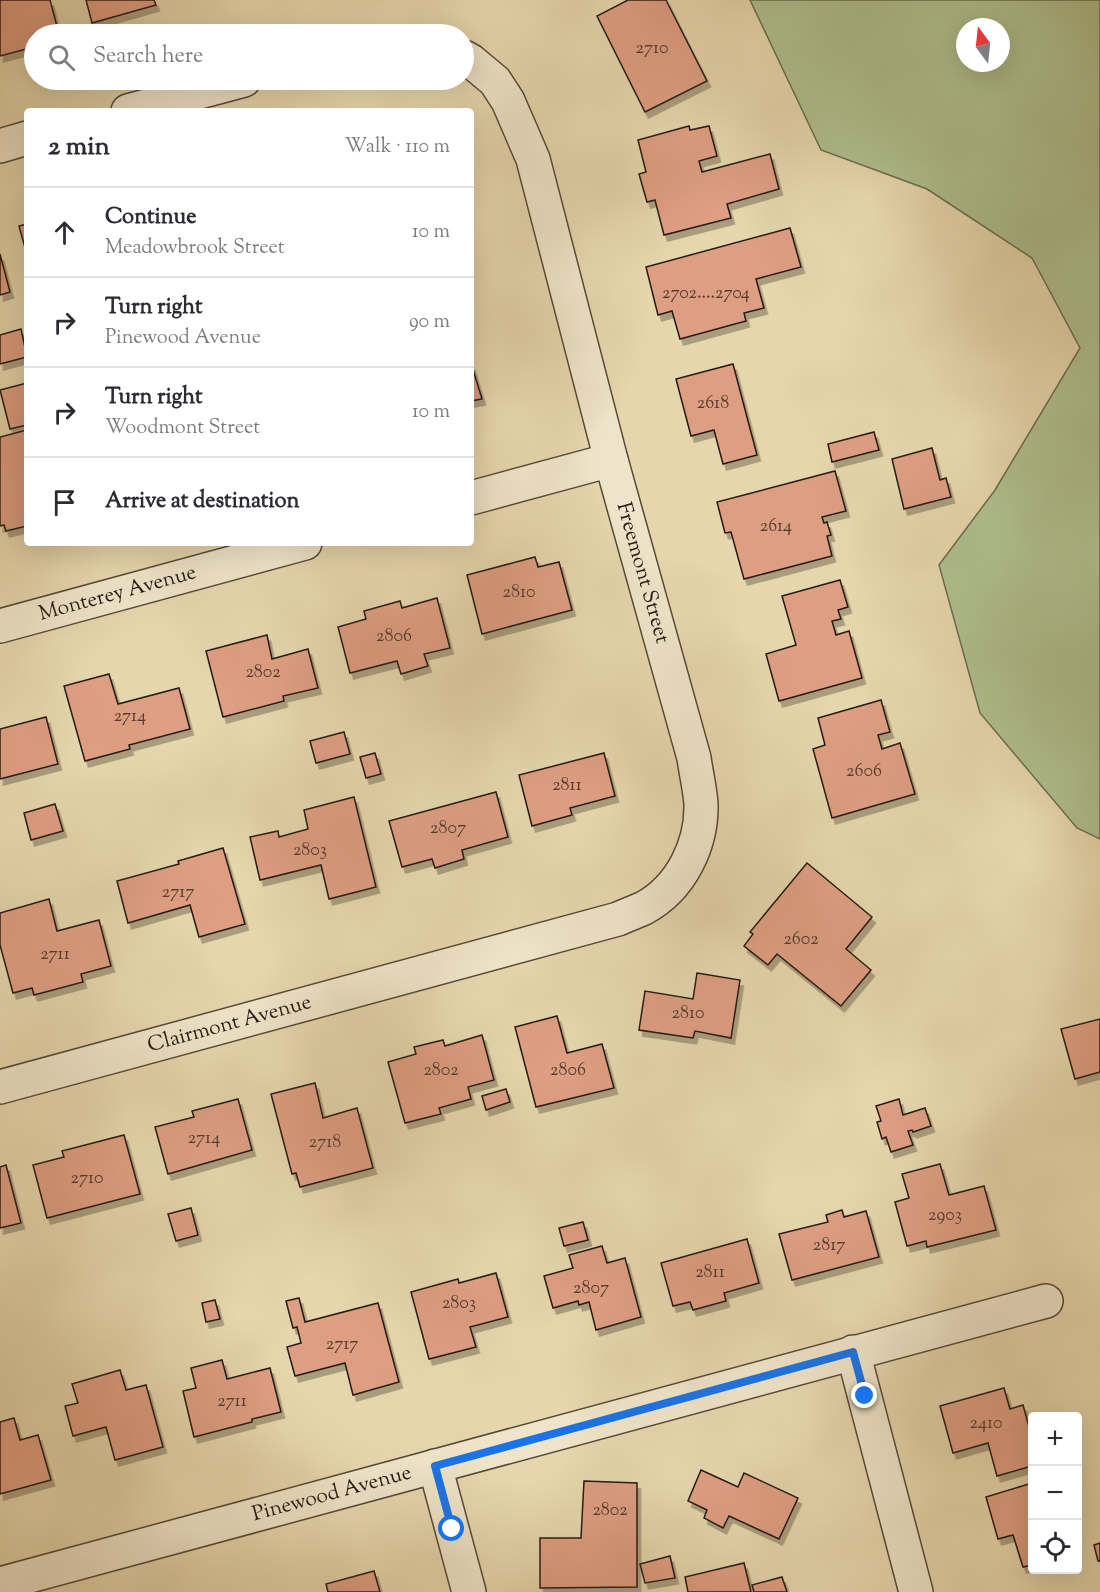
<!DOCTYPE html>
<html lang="en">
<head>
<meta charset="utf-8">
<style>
	:root { --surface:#fff; --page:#f7f7f7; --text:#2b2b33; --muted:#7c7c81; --line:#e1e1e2 }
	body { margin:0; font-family:"Sorts Mill Goudy",serif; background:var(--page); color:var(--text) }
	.controls { position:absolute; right:18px; bottom:18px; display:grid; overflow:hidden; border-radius:6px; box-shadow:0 6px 24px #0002 }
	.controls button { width:54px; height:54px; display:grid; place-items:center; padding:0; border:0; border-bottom:2px solid var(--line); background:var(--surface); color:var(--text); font:30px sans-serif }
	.compass { position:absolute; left:956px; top:18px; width:54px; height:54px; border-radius:50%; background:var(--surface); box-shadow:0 6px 24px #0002; rotate:345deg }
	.stop { position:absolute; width:18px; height:18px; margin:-14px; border:4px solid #1a73e8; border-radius:50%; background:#fff }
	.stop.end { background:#1a73e8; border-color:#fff; box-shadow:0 2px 6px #0008 }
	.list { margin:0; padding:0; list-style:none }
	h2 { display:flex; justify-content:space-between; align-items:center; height:78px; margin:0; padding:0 24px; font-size:26px }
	h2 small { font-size:20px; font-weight:400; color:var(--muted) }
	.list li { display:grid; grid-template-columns:39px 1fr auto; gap:18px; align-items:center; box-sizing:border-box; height:90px; padding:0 24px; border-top:2px solid var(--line) }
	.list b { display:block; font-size:22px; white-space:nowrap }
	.list p { margin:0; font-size:20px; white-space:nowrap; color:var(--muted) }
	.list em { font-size:20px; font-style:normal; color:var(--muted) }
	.icon { flex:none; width:33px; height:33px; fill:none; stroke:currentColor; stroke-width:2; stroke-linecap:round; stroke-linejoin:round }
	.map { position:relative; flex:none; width:1100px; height:1592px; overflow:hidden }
	.search { position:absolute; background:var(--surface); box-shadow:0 6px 24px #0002; left:24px; top:24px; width:450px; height:66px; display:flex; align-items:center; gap:15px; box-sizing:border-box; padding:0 21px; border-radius:33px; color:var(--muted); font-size:22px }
	.panel { position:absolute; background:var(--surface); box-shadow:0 6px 24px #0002; left:24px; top:108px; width:450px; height:438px; border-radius:6px }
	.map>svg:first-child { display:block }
	.green { fill:#afbf8e; stroke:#6a6c50; stroke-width:1.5; fill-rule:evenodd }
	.building { fill:#de9e82; stroke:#251a13; stroke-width:1.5; filter:url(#shadow) }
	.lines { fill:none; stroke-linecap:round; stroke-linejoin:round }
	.minor-casing { stroke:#554939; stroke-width:36 }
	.minor { stroke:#efe4c9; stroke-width:33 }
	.route { stroke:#1a73e8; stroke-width:8 }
	.labels { text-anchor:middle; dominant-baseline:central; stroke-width:4.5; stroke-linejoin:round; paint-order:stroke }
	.number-label { font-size:18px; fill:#533b2f }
	.street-label { font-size:21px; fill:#251a13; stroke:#efe4c9 }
</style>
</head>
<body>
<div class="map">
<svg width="1100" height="1592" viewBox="0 0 1100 1592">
	<defs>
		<filter id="shadow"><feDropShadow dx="3.5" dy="6" stdDeviation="0" flood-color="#0004"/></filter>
	</defs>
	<rect width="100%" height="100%" fill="#e6d6ac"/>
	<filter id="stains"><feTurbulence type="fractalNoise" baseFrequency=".00333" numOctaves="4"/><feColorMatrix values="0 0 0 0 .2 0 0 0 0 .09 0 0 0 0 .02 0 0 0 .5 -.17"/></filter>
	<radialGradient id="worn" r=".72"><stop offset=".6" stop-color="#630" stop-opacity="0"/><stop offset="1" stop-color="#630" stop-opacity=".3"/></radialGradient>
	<path class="green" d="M 750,0 L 1100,0 L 1100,839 L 1077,828 L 980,713 L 939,565 L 995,490 L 1080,348 L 1032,258 L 927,189 L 821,150 ZM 965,27 L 1001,27 L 1001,63 L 965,63 Z"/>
	<g class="building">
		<path d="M 0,0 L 50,0 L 59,34 L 34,34 L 34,47 L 0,56 Z"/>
		<path d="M 86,0 L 154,0 L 156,5 L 92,23 Z"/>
		<path d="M 628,0 L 666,0 L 707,81 L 645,112 L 597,16 Z"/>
		<path d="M 689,126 L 690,130 L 709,126 L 717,156 L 699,161 L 702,172 L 770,154 L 779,189 L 727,204 L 731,218 L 664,235 L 655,200 L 647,202 L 639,174 L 646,172 L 638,140 Z"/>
		<path d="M 27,224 L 27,255 L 19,226 Z"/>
		<path d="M 790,228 L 801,267 L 756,279 L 764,308 L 744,313 L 746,321 L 680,339 L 672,311 L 658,315 L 646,267 Z"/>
		<path d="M 0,254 L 10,292 L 0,295 Z"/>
		<path d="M 21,329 L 27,357 L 0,364 L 0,335 Z"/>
		<path d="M 471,363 L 482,399 L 471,401 Z"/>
		<path d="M 733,364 L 757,455 L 723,464 L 714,430 L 691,436 L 676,379 Z"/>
		<path d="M 27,383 L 27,425 L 10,429 L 0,390 Z"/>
		<path d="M 27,430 L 27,526 L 6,531 L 4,525 L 0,526 L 0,437 Z"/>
		<path d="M 874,432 L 879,450 L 832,462 L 828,444 Z"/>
		<path d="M 932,448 L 940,480 L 946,478 L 951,497 L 904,509 L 892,459 Z"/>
		<path d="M 835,471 L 846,511 L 822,517 L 824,523 L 827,522 L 831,535 L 827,536 L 832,556 L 744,579 L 731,532 L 725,533 L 717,502 Z"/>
		<path d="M 535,557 L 538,567 L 559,562 L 572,610 L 482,634 L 467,575 Z"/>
		<path d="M 840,580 L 848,607 L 838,610 L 841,619 L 832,621 L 836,635 L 849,631 L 862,678 L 779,701 L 766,654 L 796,645 L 782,596 Z"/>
		<path d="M 437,598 L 450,648 L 424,654 L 428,666 L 401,674 L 397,661 L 350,673 L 338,627 L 366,619 L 364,611 L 400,601 L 402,608 Z"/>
		<path d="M 267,635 L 272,659 L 308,649 L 318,688 L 283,696 L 284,701 L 223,717 L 206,651 Z"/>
		<path d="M 109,674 L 118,704 L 179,688 L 190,729 L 129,745 L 130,749 L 85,761 L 64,686 Z"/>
		<path d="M 881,700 L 890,732 L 878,735 L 882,749 L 900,743 L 915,794 L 832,818 L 813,749 L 825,745 L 818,718 Z"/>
		<path d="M 46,717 L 58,764 L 0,779 L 0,729 Z"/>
		<path d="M 344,732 L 350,754 L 316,763 L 310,741 Z"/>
		<path d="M 375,753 L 381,774 L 366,778 L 360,757 Z"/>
		<path d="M 604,753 L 615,796 L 570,808 L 572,815 L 532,826 L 519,775 Z"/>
		<path d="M 496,792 L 508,837 L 462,850 L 464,859 L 435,868 L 432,859 L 402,867 L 389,821 Z"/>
		<path d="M 354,797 L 376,887 L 329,899 L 321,865 L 260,880 L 250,837 L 278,831 L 279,837 L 308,829 L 304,810 Z"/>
		<path d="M 55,804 L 63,831 L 31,840 L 24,813 Z"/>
		<path d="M 223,848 L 245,924 L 199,937 L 190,905 L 128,923 L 117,881 L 179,864 L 178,861 Z"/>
		<path d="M 807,863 L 872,917 L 846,949 L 871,970 L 841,1006 L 777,954 L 768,965 L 744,946 L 753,934 L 750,932 Z"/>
		<path d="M 49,899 L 57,931 L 99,920 L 111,966 L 81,974 L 83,982 L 34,995 L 32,988 L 13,993 L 0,945 L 0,913 Z"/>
		<path d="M 697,973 L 740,980 L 731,1038 L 695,1031 L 693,1038 L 639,1030 L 645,991 L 693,999 Z"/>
		<path d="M 557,1016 L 567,1053 L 602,1044 L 614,1088 L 536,1107 L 515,1027 Z"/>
		<path d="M 1100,1019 L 1100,1072 L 1075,1079 L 1061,1029 Z"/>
		<path d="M 482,1035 L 494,1080 L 468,1087 L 471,1099 L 439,1108 L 441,1114 L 405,1123 L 388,1062 L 416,1054 L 414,1047 L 443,1040 L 445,1046 Z"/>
		<path d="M 315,1083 L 323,1118 L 357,1108 L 373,1168 L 300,1187 L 296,1173 L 292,1174 L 271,1094 Z"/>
		<path d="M 506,1089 L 510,1102 L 486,1110 L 482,1096 Z"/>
		<path d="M 238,1099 L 252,1150 L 168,1174 L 155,1127 L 194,1117 L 192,1111 Z"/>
		<path d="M 899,1099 L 903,1115 L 925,1108 L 931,1126 L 913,1132 L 912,1130 L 908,1131 L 913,1145 L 891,1152 L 886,1137 L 882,1139 L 877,1122 L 881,1121 L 876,1106 Z"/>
		<path d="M 124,1135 L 140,1194 L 47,1218 L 33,1165 L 64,1157 L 62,1151 Z"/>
		<path d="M 940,1164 L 949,1195 L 984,1186 L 996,1230 L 927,1247 L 926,1241 L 907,1246 L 895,1202 L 909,1198 L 902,1174 Z"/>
		<path d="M 6,1165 L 21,1223 L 0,1228 L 0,1167 Z"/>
		<path d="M 191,1208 L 198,1235 L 176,1241 L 168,1214 Z"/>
		<path d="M 842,1210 L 844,1217 L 866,1211 L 879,1257 L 792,1280 L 779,1234 L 828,1222 L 826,1215 Z"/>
		<path d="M 583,1222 L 588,1240 L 564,1246 L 559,1228 Z"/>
		<path d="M 747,1239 L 759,1283 L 724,1293 L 726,1301 L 693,1310 L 690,1302 L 673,1306 L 661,1263 Z"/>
		<path d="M 602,1246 L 607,1263 L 625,1258 L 641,1317 L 596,1330 L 589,1302 L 579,1305 L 578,1301 L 553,1308 L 544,1276 L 573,1268 L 569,1255 Z"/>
		<path d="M 496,1273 L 508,1317 L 470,1327 L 476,1347 L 429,1359 L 411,1292 L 458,1279 L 459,1283 Z"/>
		<path d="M 299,1298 L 305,1322 L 378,1303 L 399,1382 L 353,1395 L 345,1363 L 295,1376 L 287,1347 L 301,1343 L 297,1327 L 293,1328 L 286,1301 Z"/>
		<path d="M 215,1300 L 220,1319 L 206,1322 L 202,1303 Z"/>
		<path d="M 222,1360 L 227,1379 L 270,1368 L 281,1412 L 252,1419 L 252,1422 L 194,1437 L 183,1391 L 196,1388 L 191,1368 Z"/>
		<path d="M 120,1370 L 126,1390 L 146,1385 L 163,1447 L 115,1460 L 106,1427 L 73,1436 L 65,1406 L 78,1403 L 72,1384 Z"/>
		<path d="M 1004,1388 L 1010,1409 L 1023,1405 L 1032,1438 L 1032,1466 L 997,1476 L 988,1443 L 953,1453 L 940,1406 Z"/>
		<path d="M 14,1418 L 20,1440 L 38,1435 L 51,1480 L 0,1494 L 0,1422 Z"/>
		<path d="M 701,1470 L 738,1487 L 744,1473 L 798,1498 L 779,1539 L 729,1516 L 723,1528 L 704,1518 L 707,1510 L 688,1501 Z"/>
		<path d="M 584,1481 L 637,1483 L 637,1587 L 540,1588 L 540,1538 L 581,1538 Z"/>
		<path d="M 1032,1483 L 1032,1565 L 1023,1567 L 1013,1535 L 998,1539 L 986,1497 Z"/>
		<path d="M 1100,1543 L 1100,1561 L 1098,1561 L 1094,1545 Z"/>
		<path d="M 670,1556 L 675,1578 L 645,1583 L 640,1564 Z"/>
		<path d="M 744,1563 L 751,1592 L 688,1592 L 685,1577 Z"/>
		<path d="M 374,1571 L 380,1592 L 328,1592 L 326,1584 Z"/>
		<path d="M 782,1577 L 787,1592 L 754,1592 L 752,1585 Z"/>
	</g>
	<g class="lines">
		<g class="minor-casing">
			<g id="minor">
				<path d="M 128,111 L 244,80"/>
				<path d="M 0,146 L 27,138"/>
				<path d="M 471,498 L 611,460"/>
				<path id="s1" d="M 0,626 L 305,543"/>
				<path id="s2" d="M 0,1087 L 618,919 C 627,915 635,912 644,908 C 681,888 702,845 701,804 C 700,789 696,773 694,758 L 611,460 L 533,159 L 508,101 L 495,81 L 471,61 L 464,57"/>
				<path d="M 853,1352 L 916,1592"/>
				<path d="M 435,1466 L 469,1592"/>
				<path id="s3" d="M 0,1584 L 1046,1301"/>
			</g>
		</g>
		<use href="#minor" class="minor"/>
	</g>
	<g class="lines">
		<path class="route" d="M 452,1529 L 435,1466 L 853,1352 L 865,1396"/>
	</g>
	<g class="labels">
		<g class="number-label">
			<text x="652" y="49">2710</text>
			<text x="706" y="294">2702....2704</text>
			<text x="713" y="404">2618</text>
			<text x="776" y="527">2614</text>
			<text x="519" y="593">2810</text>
			<text x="394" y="637">2806</text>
			<text x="263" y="673">2802</text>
			<text x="130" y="717">2714</text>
			<text x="864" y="772">2606</text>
			<text x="567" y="786">2811</text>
			<text x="448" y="829">2807</text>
			<text x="310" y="851">2803</text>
			<text x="178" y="893">2717</text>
			<text x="801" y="940">2602</text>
			<text x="55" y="955">2711</text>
			<text x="688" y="1014">2810</text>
			<text x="441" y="1071">2802</text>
			<text x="568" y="1071">2806</text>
			<text x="204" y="1139">2714</text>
			<text x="325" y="1143">2718</text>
			<text x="87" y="1179">2710</text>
			<text x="945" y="1216">2903</text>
			<text x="829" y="1246">2817</text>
			<text x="710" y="1273">2811</text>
			<text x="591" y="1289">2807</text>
			<text x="459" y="1304">2803</text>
			<text x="342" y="1345">2717</text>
			<text x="232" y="1402">2711</text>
			<text x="986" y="1424">2410</text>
			<text x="610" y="1511">2802</text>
		</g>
		<g class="street-label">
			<text transform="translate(642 573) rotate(74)">Freemont Street</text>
			<text stroke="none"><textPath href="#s1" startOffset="122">Monterey Avenue</textPath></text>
			<text stroke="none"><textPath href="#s2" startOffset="238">Clairmont Avenue</textPath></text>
			<text stroke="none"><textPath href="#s3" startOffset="344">Pinewood Avenue</textPath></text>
		</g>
	</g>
	<rect width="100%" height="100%" filter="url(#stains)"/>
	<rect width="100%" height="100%" fill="url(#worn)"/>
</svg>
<div class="controls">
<button>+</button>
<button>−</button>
<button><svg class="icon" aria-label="locate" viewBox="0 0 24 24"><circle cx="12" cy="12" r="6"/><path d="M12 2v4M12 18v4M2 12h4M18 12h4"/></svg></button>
</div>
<svg class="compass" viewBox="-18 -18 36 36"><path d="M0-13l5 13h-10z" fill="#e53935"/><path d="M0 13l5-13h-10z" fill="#7c7c81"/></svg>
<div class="stop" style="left:452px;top:1529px"></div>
<div class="stop end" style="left:865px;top:1396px"></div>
<div class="search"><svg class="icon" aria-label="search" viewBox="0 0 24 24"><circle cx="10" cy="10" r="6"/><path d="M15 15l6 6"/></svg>Search here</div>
<section class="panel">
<h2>2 min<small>Walk · 110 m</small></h2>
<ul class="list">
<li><svg class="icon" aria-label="ahead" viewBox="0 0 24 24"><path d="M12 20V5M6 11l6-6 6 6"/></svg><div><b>Continue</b><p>Meadowbrook Street</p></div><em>10 m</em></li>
<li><svg class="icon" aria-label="right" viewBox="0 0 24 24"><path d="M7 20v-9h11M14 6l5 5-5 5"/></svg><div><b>Turn right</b><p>Pinewood Avenue</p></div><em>90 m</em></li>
<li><svg class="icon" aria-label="right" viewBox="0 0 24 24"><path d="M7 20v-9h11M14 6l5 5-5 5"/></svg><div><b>Turn right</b><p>Woodmont Street</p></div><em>10 m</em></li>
<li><svg class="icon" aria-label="arrive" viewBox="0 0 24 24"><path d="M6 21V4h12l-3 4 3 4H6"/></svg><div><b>Arrive at destination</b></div></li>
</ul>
</section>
</div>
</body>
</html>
